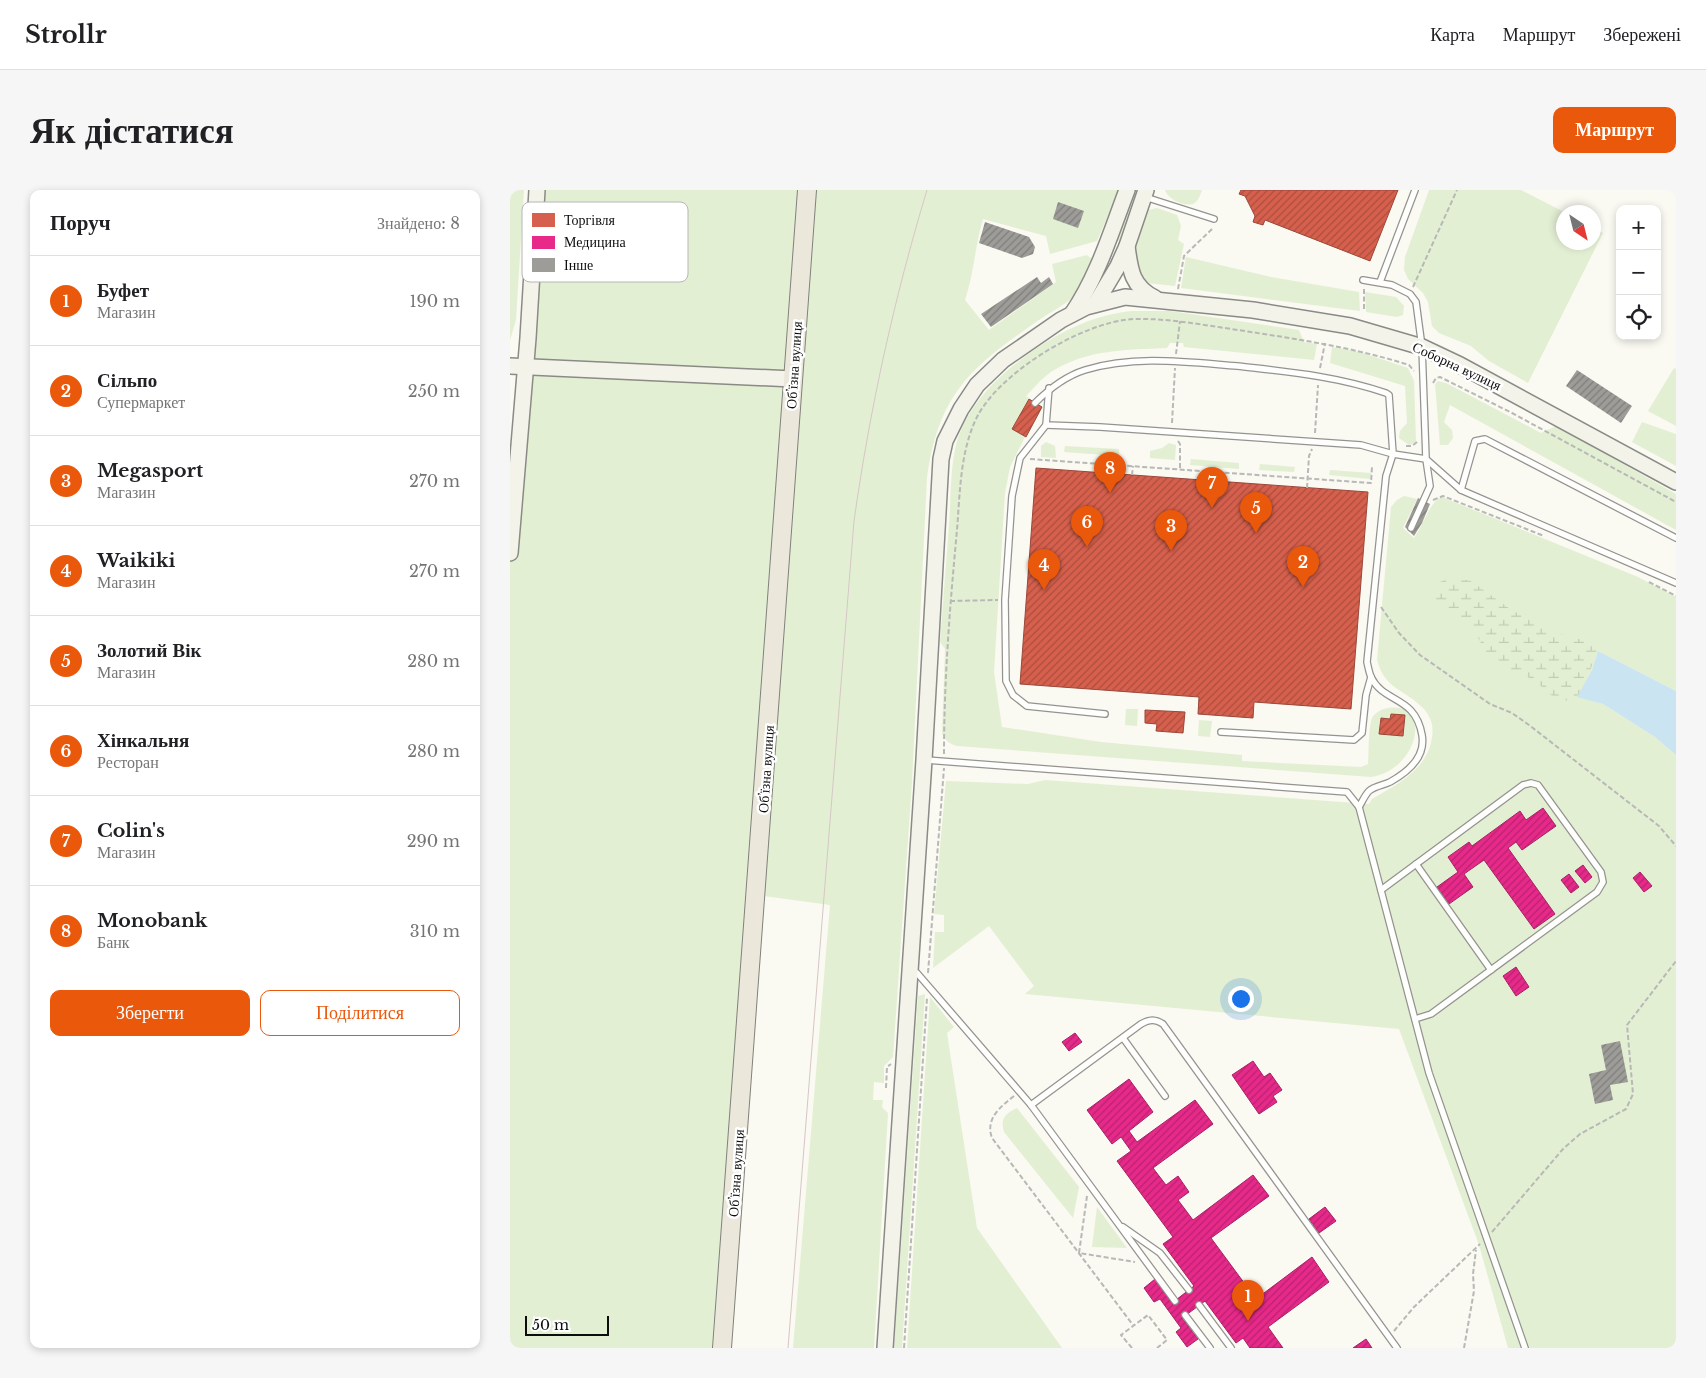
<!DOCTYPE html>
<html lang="uk">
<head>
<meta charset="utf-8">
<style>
	:root { --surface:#fff; --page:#f6f6f6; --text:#202124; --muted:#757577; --line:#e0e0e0; --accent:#ea580c }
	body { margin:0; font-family:"Libre Baskerville",serif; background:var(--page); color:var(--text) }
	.controls { position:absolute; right:15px; top:15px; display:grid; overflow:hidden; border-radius:10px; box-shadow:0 2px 8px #0003 }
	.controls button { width:45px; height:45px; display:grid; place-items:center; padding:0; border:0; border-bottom:1px solid var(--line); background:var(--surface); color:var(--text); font:25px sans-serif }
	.compass { position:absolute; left:1046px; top:15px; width:45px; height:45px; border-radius:50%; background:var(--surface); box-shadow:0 2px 8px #0003; rotate:145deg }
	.scale { position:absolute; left:15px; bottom:12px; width:84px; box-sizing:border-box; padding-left:5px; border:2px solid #0d0d0d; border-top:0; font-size:14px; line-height:18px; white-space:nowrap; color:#0d0d0d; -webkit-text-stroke:4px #fff; paint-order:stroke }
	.you { position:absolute; left:730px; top:808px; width:18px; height:18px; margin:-12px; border:4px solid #fff; border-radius:50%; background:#1a73e8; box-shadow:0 0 0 8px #1a73e833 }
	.badge { display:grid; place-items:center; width:32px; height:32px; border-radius:50%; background:var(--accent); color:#fff; font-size:16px; font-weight:700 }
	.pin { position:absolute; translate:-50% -41px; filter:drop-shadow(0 1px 2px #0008) }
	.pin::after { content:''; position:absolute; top:26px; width:18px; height:15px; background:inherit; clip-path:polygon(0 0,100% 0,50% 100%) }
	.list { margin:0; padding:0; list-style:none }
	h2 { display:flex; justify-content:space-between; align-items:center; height:65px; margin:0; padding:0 20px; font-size:21px }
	h2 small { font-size:16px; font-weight:400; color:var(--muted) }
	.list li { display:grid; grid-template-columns:32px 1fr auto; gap:15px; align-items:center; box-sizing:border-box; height:90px; padding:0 20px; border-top:1px solid var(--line) }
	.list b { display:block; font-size:19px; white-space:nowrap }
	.list p { margin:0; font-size:16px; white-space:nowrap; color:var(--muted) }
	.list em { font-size:16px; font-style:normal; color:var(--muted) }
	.actions { display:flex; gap:10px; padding:15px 20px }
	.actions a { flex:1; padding:11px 0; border:1px solid var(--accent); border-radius:10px; text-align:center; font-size:18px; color:var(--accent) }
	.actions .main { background:var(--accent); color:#fff }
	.icon { flex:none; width:28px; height:28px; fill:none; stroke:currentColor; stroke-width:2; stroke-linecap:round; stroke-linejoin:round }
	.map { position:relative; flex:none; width:1166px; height:1158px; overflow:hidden; border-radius:10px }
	header { display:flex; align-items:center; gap:30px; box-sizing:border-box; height:70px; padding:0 25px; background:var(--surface); border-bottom:1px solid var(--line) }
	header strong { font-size:24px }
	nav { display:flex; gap:28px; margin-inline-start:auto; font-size:18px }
	.intro { display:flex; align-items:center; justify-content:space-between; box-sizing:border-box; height:120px; padding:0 30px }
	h1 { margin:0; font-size:35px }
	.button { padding:12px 22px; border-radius:10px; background:var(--accent); color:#fff; font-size:18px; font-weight:700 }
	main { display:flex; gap:30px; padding:0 30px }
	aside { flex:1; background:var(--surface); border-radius:10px; box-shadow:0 2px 8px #0003 }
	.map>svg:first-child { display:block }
	.grass { fill:#e3efd3 }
	.wetland { fill:url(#wetland-marsh) }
	.water { fill:#cae4f2 }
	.shops { fill:url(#shops-hatch); stroke:#9a473a }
	.health { fill:url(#health-hatch); stroke:#a62164 }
	.building { fill:url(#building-hatch) }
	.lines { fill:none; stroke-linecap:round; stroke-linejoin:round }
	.lane-casing { stroke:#949390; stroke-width:8 }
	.secondary-casing { stroke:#8a8a87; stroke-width:18 }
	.primary-casing { stroke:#81817d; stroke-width:20 }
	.path { stroke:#b8b8b6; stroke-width:2; stroke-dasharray:5 2.5; stroke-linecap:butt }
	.lane { stroke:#fefefd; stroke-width:5.5 }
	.secondary { stroke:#f4f3ea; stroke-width:15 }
	.primary { stroke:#ebe7da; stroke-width:18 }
	.tram { stroke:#d6c6c6; stroke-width:1 }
	.labels { text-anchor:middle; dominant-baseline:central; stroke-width:5; stroke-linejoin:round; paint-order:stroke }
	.street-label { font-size:14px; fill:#0d0d0d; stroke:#fff }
	.key { fill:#fff; stroke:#b6b6b6; stroke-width:1 }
	.key-label { font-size:14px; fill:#0d0d0d }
</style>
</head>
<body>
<header>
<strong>Strollr</strong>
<nav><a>Карта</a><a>Маршрут</a><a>Збережені</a></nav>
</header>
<div class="intro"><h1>Як дістатися</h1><a class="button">Маршрут</a></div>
<main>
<aside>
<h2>Поруч<small>Знайдено: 8</small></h2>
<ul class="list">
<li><span class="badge">1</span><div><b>Буфет</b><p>Магазин</p></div><em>190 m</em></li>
<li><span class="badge">2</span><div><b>Сільпо</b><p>Супермаркет</p></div><em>250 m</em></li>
<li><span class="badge">3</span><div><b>Megasport</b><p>Магазин</p></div><em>270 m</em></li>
<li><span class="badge">4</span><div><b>Waikiki</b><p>Магазин</p></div><em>270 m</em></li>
<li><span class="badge">5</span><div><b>Золотий Вік</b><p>Магазин</p></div><em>280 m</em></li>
<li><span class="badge">6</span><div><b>Хінкальня</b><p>Ресторан</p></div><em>280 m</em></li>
<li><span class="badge">7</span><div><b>Colin's</b><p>Магазин</p></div><em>290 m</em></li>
<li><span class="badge">8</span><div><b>Monobank</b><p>Банк</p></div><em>310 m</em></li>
</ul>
<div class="actions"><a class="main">Зберегти</a><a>Поділитися</a></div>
</aside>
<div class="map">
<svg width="1166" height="1158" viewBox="0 0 1166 1158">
	<defs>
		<pattern id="wetland-marsh" width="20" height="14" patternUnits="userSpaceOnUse" patternTransform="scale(1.25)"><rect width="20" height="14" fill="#e3efd3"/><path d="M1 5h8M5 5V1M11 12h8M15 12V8" fill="none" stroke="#c2ccb4"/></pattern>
		<pattern id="shops-hatch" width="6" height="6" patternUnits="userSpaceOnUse" patternTransform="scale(1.25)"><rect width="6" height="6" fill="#d6604d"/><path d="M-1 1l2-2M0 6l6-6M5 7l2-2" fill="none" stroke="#ac4e3e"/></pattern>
		<pattern id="health-hatch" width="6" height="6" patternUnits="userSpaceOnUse" patternTransform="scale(1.25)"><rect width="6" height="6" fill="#e7298a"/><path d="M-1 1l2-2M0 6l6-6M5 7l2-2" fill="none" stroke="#ba226f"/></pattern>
		<pattern id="building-hatch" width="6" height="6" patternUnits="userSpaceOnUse" patternTransform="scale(1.25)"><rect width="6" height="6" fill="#9d9c98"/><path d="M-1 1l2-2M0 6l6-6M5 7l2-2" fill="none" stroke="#7e7e7a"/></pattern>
	</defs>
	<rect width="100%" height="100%" fill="#faf9f2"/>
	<g class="grass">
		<path d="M 0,0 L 14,0 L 6,130 L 0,150 Z"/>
		<path d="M 27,0 L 609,0 L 587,51 L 540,64 L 536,46 L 473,29 C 465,56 464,83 455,110 L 479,140 L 546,92 L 542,74 L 577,65 L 583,70 L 570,100 L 565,106 C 553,116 539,123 526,132 C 459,179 429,204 417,288 L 402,592 L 383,867 L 374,876 L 374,893 L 364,892 L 363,910 L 373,910 L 372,917 L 378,923 L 364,1158 L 283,1158 L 320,715 L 247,705 L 212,1158 L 0,1158 L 0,363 Z"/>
		<path d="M 624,0 L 630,0 L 609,51 L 606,52 Z"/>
		<path d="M 655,0 L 692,0 C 690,5 689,11 683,14 C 673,17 657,8 655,0 Z"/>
		<path d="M 919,0 L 1011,0 L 1054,22 L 1054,52 L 1084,52 L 1084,38 L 1093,43 L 1018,193 L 979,171 L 961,156 L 929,143 L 922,136 L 918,112 L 913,103 L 898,89 L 894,80 L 895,67 Z"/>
		<path d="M 647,18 L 667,25 L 671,36 L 668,50 L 674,54 L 665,96 L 636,93 L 631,88 L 623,58 L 634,23 L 638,20 Z"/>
		<path d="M 676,67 L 761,87 L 849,102 L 850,121 L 671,98 Z"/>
		<path d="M 855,102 L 886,107 L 894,116 L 893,125 L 887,127 L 856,122 Z"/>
		<path d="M 622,121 L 660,121 L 789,140 L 794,152 L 807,154 L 804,170 L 674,157 L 673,153 L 660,153 L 657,158 C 616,160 577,159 541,182 C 532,188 524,198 516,206 L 519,208 L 502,239 L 515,247 L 500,277 L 495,303 L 484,482 L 492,537 L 591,552 L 732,565 L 732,571 L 851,577 L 858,574 C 859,562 858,539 862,528 C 864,523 872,519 878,518 C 923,511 909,580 861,587 L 447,556 C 439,554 435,550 432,543 L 435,459 L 430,452 C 433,413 436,374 439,335 C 441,309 440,280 446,255 C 458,213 490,184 524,160 C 555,139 585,125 622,121 Z"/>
		<path d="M 822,157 L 850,162 L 898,178 L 904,191 L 906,252 L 899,255 L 889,248 L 890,241 L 897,233 L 895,196 L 820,173 Z"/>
		<path d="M 1164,178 L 1166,179 L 1166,236 L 1138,221 Z"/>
		<path d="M 928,191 L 936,193 L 1031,243 L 1046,236 L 1166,304 L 1166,340 L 940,215 L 934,232 L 942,240 L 943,248 L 938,255 L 930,255 L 925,194 Z"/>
		<path d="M 1132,232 L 1166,244 L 1166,276 L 1122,252 Z"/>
		<path d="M 536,252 L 545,256 L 546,268 L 531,267 L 531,256 Z"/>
		<path d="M 659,253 L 666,255 L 665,270 L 640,268 L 640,261 L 652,258 Z"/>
		<path d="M 555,256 L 609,259 L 609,266 L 554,262 Z"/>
		<path d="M 681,269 L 729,273 L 729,279 L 680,275 Z"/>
		<path d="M 750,274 L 785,277 L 784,282 L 749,280 Z"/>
		<path d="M 820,280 L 861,283 L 860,289 L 819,285 Z"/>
		<path d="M 894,306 L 907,309 L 893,338 L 904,348 C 912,338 921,309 932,307 L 1128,387 L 1166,407 L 1166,501 L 1088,461 L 1082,480 L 1068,506 L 1093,514 L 1145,547 L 1166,565 L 1166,1158 L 998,1158 L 969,1055 L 889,839 L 515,804 L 524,796 L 479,736 L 423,778 L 425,742 L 434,742 L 434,725 L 424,724 L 436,591 L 518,594 L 535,590 L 859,614 L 862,609 C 888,594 918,579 922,547 C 924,537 921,527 914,519 C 895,499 875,500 867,470 L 881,317 L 887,310 Z"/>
		<path d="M 616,519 L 628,519 L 627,536 L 615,535 Z"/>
		<path d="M 689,530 L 702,531 L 700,547 L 688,546 Z"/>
		<path d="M 415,804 L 392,1158 L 384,1158 L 408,806 Z"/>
		<path d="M 420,807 L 444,837 L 437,843 L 467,1038 L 552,1158 L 397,1158 Z"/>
		<path d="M 507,918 L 569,997 L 563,1028 L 494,942 C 490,928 495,924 507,918 Z"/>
		<path d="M 587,1017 L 617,1058 L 582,1057 Z"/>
	</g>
	<path class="wetland" d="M 941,387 L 961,391 L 1003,421 L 1054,445 L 1076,451 L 1088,461 C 1080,475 1079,494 1067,507 C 1063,512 1055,511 1049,509 C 1040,507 1033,497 1025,491 C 1011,482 994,480 981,468 C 973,460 970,448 962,440 C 948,425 909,422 930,392 Z"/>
	<path class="water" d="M 1088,461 L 1166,501 L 1166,565 L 1145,547 L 1093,514 L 1067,507 L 1082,480 Z"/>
	<g class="shops">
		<path d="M 731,0 L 888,0 L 860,71 L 755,30 L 753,35 L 743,32 L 745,26 L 735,6 L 729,4 Z"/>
		<path d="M 519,209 L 532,217 L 516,247 L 502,239 Z"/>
		<path d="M 526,278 L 858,302 L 841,519 L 744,512 L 743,528 L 688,524 L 689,507 L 510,494 Z"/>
		<path d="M 635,520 L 675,522 L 673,543 L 646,541 L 647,534 L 635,533 Z"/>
		<path d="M 881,524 L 895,525 L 893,546 L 869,544 L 871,528 L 880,529 Z"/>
	</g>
	<g class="health">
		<path d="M 1033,618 L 1046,636 L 1012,660 L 1006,652 L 998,658 L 1045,724 L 1024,739 L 974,670 L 954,684 L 963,697 L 939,714 L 927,697 L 948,682 L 938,667 L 959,652 L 962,656 L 1010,621 L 1016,630 Z"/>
		<path d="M 1073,675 L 1082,687 L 1075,693 L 1065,681 Z"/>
		<path d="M 1130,682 L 1142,696 L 1134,702 L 1123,688 Z"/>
		<path d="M 1059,684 L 1069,697 L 1061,703 L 1051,690 Z"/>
		<path d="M 1006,777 L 1019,797 L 1006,806 L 993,786 Z"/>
		<path d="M 565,843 L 572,852 L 559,861 L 552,852 Z"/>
		<path d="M 743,871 L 754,887 L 760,883 L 772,900 L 763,906 L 767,912 L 749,924 L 722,885 Z"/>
		<path d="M 619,889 L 643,922 L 619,941 L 627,952 L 685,910 L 703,934 L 643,978 L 656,995 L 668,986 L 679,1002 L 668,1010 L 683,1030 L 743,985 L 759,1006 L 701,1048 L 746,1109 L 802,1067 L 819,1092 L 758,1137 L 773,1158 L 740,1158 L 733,1148 L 726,1153 L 695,1111 L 672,1128 L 688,1149 L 677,1157 L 666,1142 L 671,1138 L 650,1109 L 644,1112 L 634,1098 L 645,1089 L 662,1113 L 684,1096 L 653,1054 L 663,1047 L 607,971 L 621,961 L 611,947 L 602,954 L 577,920 Z"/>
		<path d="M 815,1017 L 826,1031 L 809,1043 L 799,1029 Z"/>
		<path d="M 856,1149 L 862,1158 L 843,1158 Z"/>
	</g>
	<g class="building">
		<path d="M 548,12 L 574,21 L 568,38 L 543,29 Z"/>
		<path d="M 475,32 L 519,47 L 525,57 L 523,64 L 512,68 L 469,53 Z"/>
		<path d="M 527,87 L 531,93 L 539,87 L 543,94 L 481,137 L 471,124 Z"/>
		<path d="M 1067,180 L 1122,216 L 1111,233 L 1056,196 Z"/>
		<path d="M 908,308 L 920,314 L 912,333 L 904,346 L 895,337 Z"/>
		<path d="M 1110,851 L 1118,892 L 1100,895 L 1103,910 L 1085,914 L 1079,884 L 1096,880 L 1091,855 Z"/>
	</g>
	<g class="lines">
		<g class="lane-casing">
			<g id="lane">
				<path d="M 635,7 L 704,29"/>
				<path d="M 853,90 L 882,95 L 900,104 L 906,112 L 912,157 L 916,269 L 920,296 L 901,338"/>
				<path d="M 870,92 L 905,0"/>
				<path d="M 539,198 L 536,235 L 590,237 L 851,255 L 883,264 L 916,269 L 951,300 L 1166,393"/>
				<path d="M 525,213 C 539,199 556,186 575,180 C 625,165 676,172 727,176 C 779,182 826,186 876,203 L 879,205 L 883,264 L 876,286 L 857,472 C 858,476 859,482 861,487 C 874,514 905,505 912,545 C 916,567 898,582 880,592 C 874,595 864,596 859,601 C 855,605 852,612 849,617"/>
				<path d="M 536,235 L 510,268 L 502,306 L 495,410 L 496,491 L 503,505 L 517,516 L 595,524"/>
				<path d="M 951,300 L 965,251 L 975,249 L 1166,348"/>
				<path d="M 711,542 L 844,550 L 852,543 L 856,505 L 861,487"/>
				<path d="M 416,570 L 837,602 L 849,617 L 919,883 L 1015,1158"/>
				<path d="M 906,674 L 981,780"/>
				<path d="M 871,700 L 1013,595 L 1021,593 L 1028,595 L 1091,682 L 1093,692 L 1087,702 L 921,824 L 905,829"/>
				<path d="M 402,782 L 407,783 L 521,915 L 665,1111"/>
				<path d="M 613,848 L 655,906"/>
				<path d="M 521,915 L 631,834 C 640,829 645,829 653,834 L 887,1158"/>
				<path d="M 613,1037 L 650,1063 L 679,1100"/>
				<path d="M 689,1115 L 721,1158"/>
				<path d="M 675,1125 L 700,1158"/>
			</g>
		</g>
		<g class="secondary-casing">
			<g id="secondary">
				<path d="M 617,56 C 620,80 622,97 645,108"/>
				<path d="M 586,113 L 608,76 L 617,56 L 636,0"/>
				<path d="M 562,124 C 588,86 601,42 617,0"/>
				<path d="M 0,176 L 283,189"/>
				<path d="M 0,363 L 18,148 L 27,0"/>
				<path d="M 375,1158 L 414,570 L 431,269 L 435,251 L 451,219 L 467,195 L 493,170 L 551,130 L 576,117 L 615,107 L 743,120 L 840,136 L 912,157 L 950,175 L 1166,292"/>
			</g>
		</g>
		<g class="primary-casing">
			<path id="primary" d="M 212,1158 L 297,0"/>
		</g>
		<g class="path">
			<path d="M 1166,2 L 1166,3"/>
			<path d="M 903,97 L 947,0"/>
			<path d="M 668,99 L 674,66 L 702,39"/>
			<path d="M 854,99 L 854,121"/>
			<path d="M 666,164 L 670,131"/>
			<path d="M 810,178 L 815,153"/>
			<path d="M 923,193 L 926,188 L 930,187 L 1002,223 L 1166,312"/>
			<path d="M 662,233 L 665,178"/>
			<path d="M 805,243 L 808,195"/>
			<path d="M 668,251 L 670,254 L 670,278"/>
			<path d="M 896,256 L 902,256 L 907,252"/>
			<path d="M 520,269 L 861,293 L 862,277"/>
			<path d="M 622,285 L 623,276"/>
			<path d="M 797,298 L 799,266 L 802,259"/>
			<path d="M 923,310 L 933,306 L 1034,346"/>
			<path d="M 1139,392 L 1166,406"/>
			<path d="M 440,411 L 488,410"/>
			<path d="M 871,417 L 889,443 L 910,465 L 980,514 L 1002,523 L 1019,535 L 1149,636 L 1166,656"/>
			<path d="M 434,564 C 434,489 440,415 447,340 C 450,303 450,263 466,229 C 488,183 572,132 623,129 C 658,128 693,135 728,140 C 786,149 842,157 899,175 L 904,181"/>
			<path d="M 418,783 L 434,578"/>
			<path d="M 376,898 L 377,877 L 381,874"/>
			<path d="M 504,906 C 490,917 475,929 482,948 L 623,1135"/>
			<path d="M 577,1006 L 569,1063 L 625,1072"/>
			<path d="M 982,1042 L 1053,959 L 1070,944 L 1116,919 L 1123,904 L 1117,835 L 1166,771"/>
			<path d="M 884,1141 L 904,1117 L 970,1054"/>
			<path d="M 394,1158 L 417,808"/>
			<path d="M 622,1158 L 611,1145 L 638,1125 L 657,1150 L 647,1158"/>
			<path d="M 954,1158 L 964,1101 L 963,1084 L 966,1060"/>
		</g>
		<use href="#lane" class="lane"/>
		<use href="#secondary" class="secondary"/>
		<use href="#primary" class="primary"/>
		<path class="tram" d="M 278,1158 L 344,331 C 360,218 384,109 417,0"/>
	</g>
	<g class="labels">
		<g class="street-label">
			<text transform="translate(284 175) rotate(-86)">Обʼїзна вулиця</text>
			<text transform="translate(947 176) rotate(25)">Соборна вулиця</text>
			<text transform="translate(256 579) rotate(-86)">Обʼїзна вулиця</text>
			<text transform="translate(226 983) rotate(-86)">Обʼїзна вулиця</text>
		</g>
	</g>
	<rect x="12" y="12" width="166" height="80" rx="8" class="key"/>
	<rect x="22" y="23" width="23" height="14" fill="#d6604d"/>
	<rect x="22" y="46" width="23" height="13" fill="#e7298a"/>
	<rect x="22" y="68" width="23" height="14" fill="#9d9c98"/>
	<g class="key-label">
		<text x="54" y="35">Торгівля</text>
		<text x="54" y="57">Медицина</text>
		<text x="54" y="80">Інше</text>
	</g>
</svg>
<div class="controls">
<button>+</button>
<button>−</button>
<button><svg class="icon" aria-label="locate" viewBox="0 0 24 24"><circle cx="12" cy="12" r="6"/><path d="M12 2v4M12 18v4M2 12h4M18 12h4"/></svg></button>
</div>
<svg class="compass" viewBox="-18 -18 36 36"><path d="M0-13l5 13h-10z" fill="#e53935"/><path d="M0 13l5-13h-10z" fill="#757577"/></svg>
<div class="scale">50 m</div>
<div class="you"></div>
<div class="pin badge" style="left:738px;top:1131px">1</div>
<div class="pin badge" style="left:793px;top:397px">2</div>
<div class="pin badge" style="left:661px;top:361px">3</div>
<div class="pin badge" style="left:534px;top:400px">4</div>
<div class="pin badge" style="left:746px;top:343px">5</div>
<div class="pin badge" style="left:577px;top:357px">6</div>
<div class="pin badge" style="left:702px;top:318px">7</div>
<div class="pin badge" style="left:600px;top:303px">8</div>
</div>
</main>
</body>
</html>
